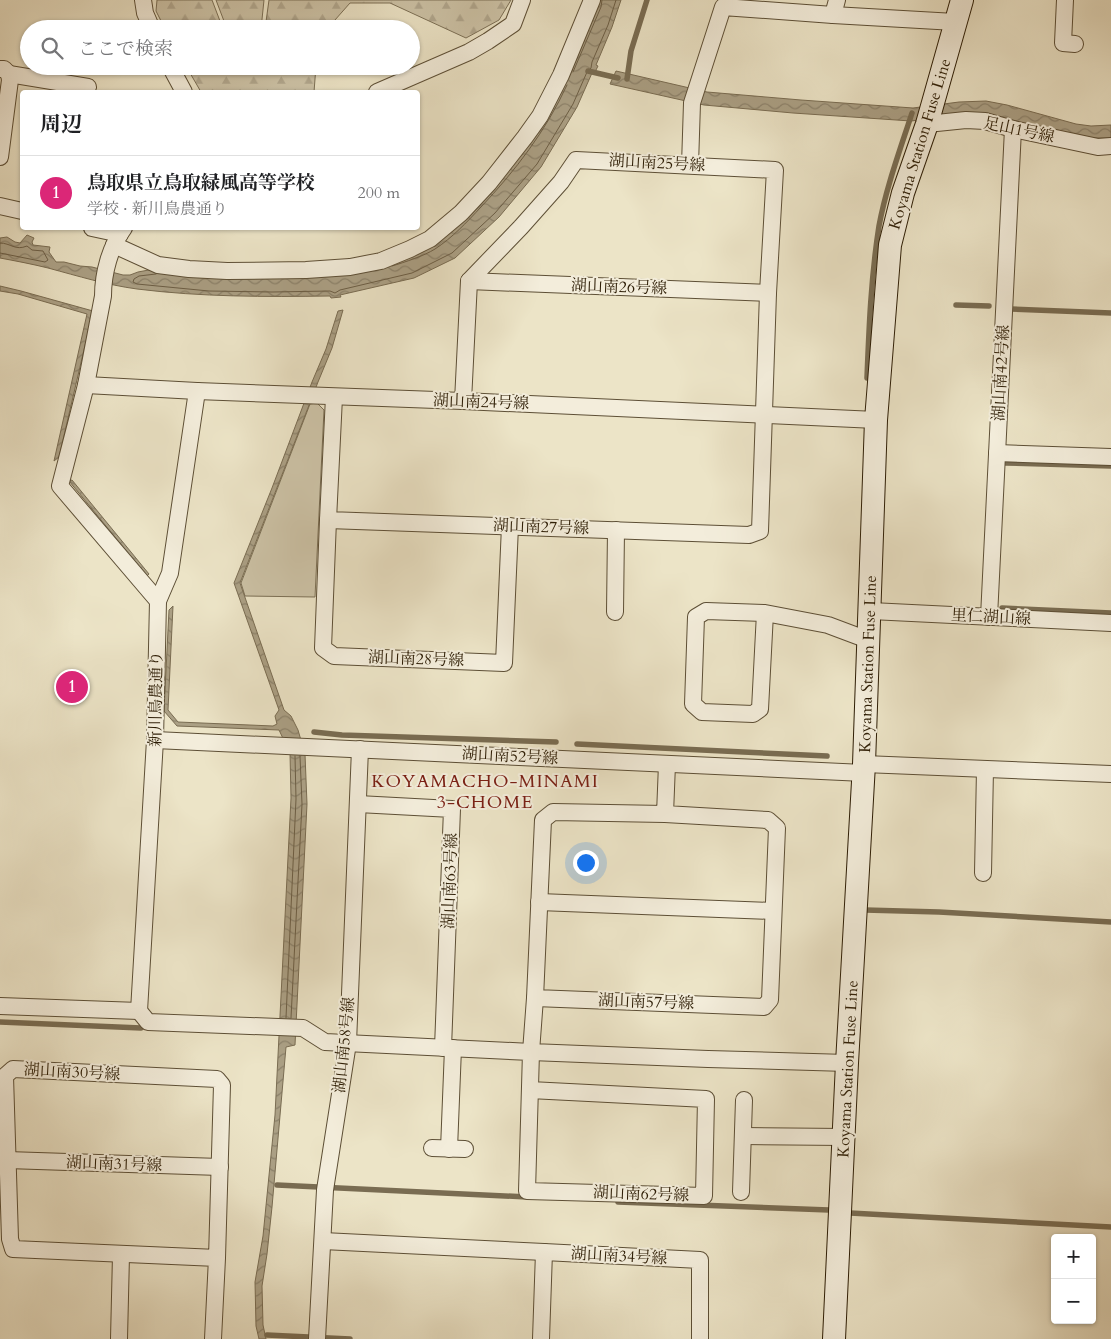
<!DOCTYPE html>
<html lang="ja">
<head>
<meta charset="utf-8">
<style>
	:root { --surface:#fff; --page:#f6f6f6; --text:#202124; --muted:#757577; --line:#e0e0e0; --accent:#db2777 }
	body { margin:0; font-family:Cardo,"Noto Serif JP",serif; background:var(--page); color:var(--text) }
	.controls { position:absolute; right:15px; bottom:15px; display:grid; overflow:hidden; border-radius:5px; box-shadow:0 1px 4px #0004 }
	.controls button { width:45px; height:45px; display:grid; place-items:center; padding:0; border:0; border-bottom:1px solid var(--line); background:var(--surface); color:var(--text); font:25px sans-serif }
	.you { position:absolute; left:585px; top:862px; width:18px; height:18px; margin:-12px; border:4px solid #fff; border-radius:50%; background:#1a73e8; box-shadow:0 0 0 8px #1a73e833 }
	.badge { display:grid; place-items:center; width:32px; height:32px; border-radius:50%; background:var(--accent); color:#fff; font-size:16px; font-weight:700 }
	.pin { position:absolute; translate:-50% -50%; border:2px solid #fff; box-shadow:0 1px 5px #0006 }
	.list { margin:0; padding:0; list-style:none }
	h2 { display:flex; justify-content:space-between; align-items:center; height:65px; margin:0; padding:0 20px; font-size:21px }
	h2 small { font-size:16px; font-weight:400; color:var(--muted) }
	.list li { display:grid; grid-template-columns:32px 1fr auto; gap:15px; align-items:center; box-sizing:border-box; height:75px; padding:0 20px; border-top:1px solid var(--line) }
	.list b { display:block; font-size:19px; white-space:nowrap }
	.list p { margin:0; font-size:16px; white-space:nowrap; color:var(--muted) }
	.list em { font-size:16px; font-style:normal; color:var(--muted) }
	.icon { flex:none; width:28px; height:28px; fill:none; stroke:currentColor; stroke-width:2; stroke-linecap:round; stroke-linejoin:round }
	.map { position:relative; flex:none; width:1111px; height:1339px; overflow:hidden }
	.search { position:absolute; background:var(--surface); box-shadow:0 1px 4px #0004; left:20px; top:20px; width:400px; height:55px; display:flex; align-items:center; gap:12px; box-sizing:border-box; padding:0 18px; border-radius:28px; color:var(--muted); font-size:19px }
	.panel { position:absolute; background:var(--surface); box-shadow:0 1px 4px #0004; left:20px; top:90px; width:400px; height:140px; border-radius:5px }
	.map>svg:first-child { display:block }
	.forest { fill:url(#forest-firs); stroke:#7c7056 }
	.park { fill:#ccc2a6; stroke:#7c7056 }
	.water { fill:url(#water-waves); stroke:#796c52 }
	.lines { fill:none; stroke-linecap:round; stroke-linejoin:round }
	.shore { stroke:#6c5e45; stroke-width:1 }
	.stream { stroke:#796c52; stroke-width:5.5 }
	.street-casing { stroke:#5d4f36; stroke-width:18 }
	.secondary-casing { stroke:#2d1d05; stroke-width:24 }
	.street { stroke:#f3eddb; stroke-width:16 }
	.secondary { stroke:#f3eddb; stroke-width:22 }
	.labels { text-anchor:middle; dominant-baseline:central; stroke-width:4; stroke-linejoin:round; paint-order:stroke }
	.street-label { font-size:16px; fill:#2d1d05; stroke:#f3eddb }
	.neighbourhood-label { font-size:18px; letter-spacing:1px; fill:#7a1f14; stroke:#f3eddb }
</style>
</head>
<body>
<div class="map">
<svg width="1111" height="1339" viewBox="0 0 1111 1339">
	<defs>
		<pattern id="forest-firs" width="22" height="20" patternUnits="userSpaceOnUse" patternTransform="scale(1.25)"><rect width="22" height="20" fill="#ccc2a6"/><path d="M5 1l3.5 6h-7zM16 11l3.5 6h-7z" fill="#b0a68d"/></pattern>
		<pattern id="water-waves" width="16" height="10" patternUnits="userSpaceOnUse" patternTransform="scale(1.25)"><rect width="16" height="10" fill="#aba085"/><path d="M0 5q4-4 8 0t8 0" fill="none" stroke="#8c826b"/></pattern>
	</defs>
	<rect width="100%" height="100%" fill="#ece4c7"/>
	<filter id="stains"><feTurbulence type="fractalNoise" baseFrequency=".004" numOctaves="4"/><feColorMatrix values="0 0 0 0 .2 0 0 0 0 .09 0 0 0 0 .02 0 0 0 .5 -.17"/></filter>
	<radialGradient id="worn" r=".72"><stop offset=".6" stop-color="#630" stop-opacity="0"/><stop offset="1" stop-color="#630" stop-opacity=".3"/></radialGradient>
	<g class="forest">
		<path d="M 157,0 L 212,0 L 223,29 L 165,29 L 156,11 Z"/>
		<path d="M 216,0 L 264,0 L 261,29 L 227,29 Z"/>
		<path d="M 269,0 L 511,0 L 499,20 L 466,38 L 390,3 L 350,3 L 327,29 L 265,29 Z"/>
		<path d="M 186,66 L 316,66 L 314,92 L 201,92 Z"/>
	</g>
	<path class="park" d="M 317,403 L 324,410 L 315,597 L 245,596 L 241,583 L 310,404 Z"/>
	<g class="water">
		<path d="M 597,0 L 621,0 L 612,27 L 596,65 L 598,66 L 594,74 L 592,73 L 577,107 L 541,167 L 499,217 L 455,258 L 414,278 L 340,295 L 341,297 L 331,298 L 330,296 C 266,297 201,297 137,289 C 107,285 78,276 48,268 C 32,264 16,261 0,258 L 0,238 L 7,237 L 15,242 L 20,243 L 27,235 L 34,238 L 32,242 L 33,245 L 50,247 L 49,252 L 56,262 L 64,262 L 80,266 L 92,267 L 123,275 L 130,275 L 138,272 L 154,269 L 377,266 L 493,186 Z"/>
		<path d="M 616,71 L 707,92 L 801,100 L 913,108 L 959,102 L 986,101 L 1007,105 L 1076,124 L 1091,126 L 1111,125 L 1111,138 L 1088,138 L 963,115 L 911,121 L 793,113 L 704,105 L 610,84 Z"/>
		<path d="M 0,286 L 21,291 L 93,311 L 59,457 L 54,461 L 87,314 L 18,294 L 0,291 Z"/>
		<path d="M 343,310 L 332,348 L 318,382 L 240,583 L 284,710 L 291,716 L 298,730 L 305,754 L 307,804 L 295,1045 L 286,1047 L 272,1207 L 267,1254 L 262,1286 L 263,1325 L 266,1339 L 259,1339 L 256,1326 L 255,1282 L 263,1236 L 275,1115 L 291,798 L 290,753 L 279,730 L 177,726 L 164,711 L 169,610 L 173,606 L 168,710 L 178,722 L 273,726 L 277,724 L 275,716 L 279,710 L 234,583 L 272,488 L 312,382 L 326,349 L 338,311 Z"/>
		<path d="M 72,480 L 149,574 L 147,576 L 69,481 Z"/>
	</g>
	<g class="lines">
		<g class="shore">
			<path d="M 573,72 L 601,7 L 602,0"/>
			<path d="M 0,243 C 11,243 15,251 27,246 L 32,250 L 43,251 L 48,260 L 45,262 L 0,253"/>
			<path d="M 392,266 C 405,262 424,256 435,249 C 452,238 467,222 481,207 C 515,171 546,131 567,85"/>
			<path d="M 156,274 L 139,276 L 134,279 L 133,282 L 137,284 L 209,291 L 272,292 L 330,291 L 335,293 L 340,290 L 412,273 L 452,253 L 495,213 L 537,164 L 573,104 L 587,72 L 591,68 L 592,62 L 608,25 L 616,0"/>
			<path d="M 286,1018 L 296,799 L 295,756"/>
			<path d="M 291,1018 L 302,804 L 300,756"/>
		</g>
		<g class="stream">
			<path d="M 588,71 L 618,78"/>
			<path d="M 627,79 L 631,51 L 647,0"/>
			<path d="M 956,305 L 989,306"/>
			<path d="M 1011,309 L 1111,313"/>
			<path d="M 867,378 C 869,327 871,277 879,226 C 886,188 900,150 912,113"/>
			<path d="M 1005,463 L 1111,466"/>
			<path d="M 1002,608 L 1111,613"/>
			<path d="M 314,732 L 342,735 L 556,742"/>
			<path d="M 577,744 L 827,756"/>
			<path d="M 865,910 L 939,912 L 1111,922"/>
			<path d="M 0,1022 L 141,1028"/>
			<path d="M 277,1185 L 527,1197"/>
			<path d="M 618,1202 L 829,1210"/>
			<path d="M 850,1213 L 1111,1227"/>
			<path d="M 267,1335 L 350,1339"/>
		</g>
		<g class="street-casing">
			<g id="street">
				<path d="M 143,0 L 145,13 L 152,29"/>
				<path d="M 1065,0 L 1063,43 L 1075,44"/>
				<path d="M 833,15 L 837,0"/>
				<path d="M 170,66 L 184,92"/>
				<path d="M 0,69 L 4,69 L 9,74 L 10,80 L 0,157"/>
				<path d="M 9,74 L 88,87"/>
				<path d="M 377,92 L 469,52 L 488,41 L 513,24 L 522,0"/>
				<path d="M 927,124 L 966,120 L 985,121 L 1013,129 L 1098,147 L 1111,146"/>
				<path d="M 690,165 L 692,103 L 723,7 L 833,15 L 955,22"/>
				<path d="M 0,206 L 22,211"/>
				<path d="M 92,228 L 120,234"/>
				<path d="M 114,245 L 158,265 L 189,269 L 227,271 L 306,270 L 350,267 L 381,261 L 410,249 L 430,239 L 461,213 L 489,183 L 525,137 L 540,116 L 561,75 L 592,0"/>
				<path d="M 469,281 L 768,293"/>
				<path d="M 86,385 L 197,391 L 463,401 L 876,420"/>
				<path d="M 334,397 L 328,520 L 749,535 L 760,531 L 768,293 L 775,170 L 576,160 L 561,182 L 521,227 L 469,281 L 463,401"/>
				<path d="M 997,453 L 1111,457"/>
				<path d="M 328,520 L 323,648 L 334,656 L 504,663 L 510,526"/>
				<path d="M 158,601 L 170,573 L 197,391"/>
				<path d="M 871,611 L 1111,623"/>
				<path d="M 615,612 L 616,530"/>
				<path d="M 765,613 L 760,709 L 753,714 L 702,712 L 693,704 L 696,617 L 706,611 L 765,613 L 828,625 L 868,640"/>
				<path d="M 989,617 L 1013,129"/>
				<path d="M 155,740 L 864,773"/>
				<path d="M 864,764 L 1111,774"/>
				<path d="M 358,804 L 452,809 L 443,1048"/>
				<path d="M 665,814 L 768,820 L 777,828 L 770,1000 L 764,1007 L 535,998 L 543,820 L 553,812 L 665,814 L 667,764"/>
				<path d="M 983,873 L 985,769"/>
				<path d="M 539,902 L 773,911"/>
				<path d="M 535,998 L 531,1052 L 708,1059 L 847,1063"/>
				<path d="M 0,1006 L 139,1011 L 155,740 L 158,601 L 60,486 L 86,385 L 103,296 C 103,273 110,247 124,228"/>
				<path d="M 139,1011 L 148,1022 L 303,1028 L 325,1042 L 531,1052 L 527,1191 L 704,1196 L 706,1099 L 530,1090"/>
				<path d="M 743,1136 L 844,1137"/>
				<path d="M 432,1148 L 465,1149"/>
				<path d="M 449,1149 L 453,1048"/>
				<path d="M 7,1160 L 220,1167"/>
				<path d="M 741,1192 L 744,1100"/>
				<path d="M 323,1241 L 544,1252"/>
				<path d="M 119,1339 L 121,1255"/>
				<path d="M 213,1339 L 217,1258 L 222,1085 L 217,1079 L 13,1069 L 5,1076 L 10,1239 L 13,1249 L 217,1258"/>
				<path d="M 317,1339 L 325,1190 L 348,1043 L 360,749"/>
				<path d="M 541,1339 L 544,1252 L 700,1260 L 700,1339"/>
			</g>
		</g>
		<g class="secondary-casing">
			<path id="secondary" d="M 834,1339 L 847,1063 L 864,764 L 876,420 L 890,245 L 903,193 L 927,124 L 962,0"/>
		</g>
		<use href="#street" class="street"/>
		<use href="#secondary" class="secondary"/>
	</g>
	<g class="labels">
		<g class="street-label">
			<text transform="translate(1019 130) rotate(12)">足山1号線</text>
			<text transform="translate(920 144) rotate(-73)">Koyama Station Fuse Line</text>
			<text transform="translate(657 163) rotate(3)">湖山南25号線</text>
			<text transform="translate(619 287) rotate(2)">湖山南26号線</text>
			<text transform="translate(1001 373) rotate(-87)">湖山南42号線</text>
			<text transform="translate(481 402) rotate(2)">湖山南24号線</text>
			<text transform="translate(541 527) rotate(2)">湖山南27号線</text>
			<text transform="translate(991 617) rotate(3)">里仁湖山線</text>
			<text transform="translate(416 659) rotate(2)">湖山南28号線</text>
			<text transform="translate(868 664) rotate(-88)">Koyama Station Fuse Line</text>
			<text transform="translate(156 699) rotate(-89)">新川鳥農通り</text>
			<text transform="translate(510 756) rotate(3)">湖山南52号線</text>
			<text transform="translate(450 881) rotate(-88)">湖山南63号線</text>
			<text transform="translate(646 1002) rotate(2)">湖山南57号線</text>
			<text transform="translate(344 1045) rotate(-84)">湖山南58号線</text>
			<text transform="translate(848 1069) rotate(-87)">Koyama Station Fuse Line</text>
			<text transform="translate(72 1072) rotate(3)">湖山南30号線</text>
			<text transform="translate(114 1164) rotate(2)">湖山南31号線</text>
			<text transform="translate(641 1194) rotate(2)">湖山南62号線</text>
			<text transform="translate(619 1256) rotate(3)">湖山南34号線</text>
		</g>
		<g class="neighbourhood-label">
			<text x="485" y="781">KOYAMACHO-MINAMI<tspan x="485" dy="21">3-CHOME</tspan></text>
		</g>
	</g>
	<rect width="100%" height="100%" filter="url(#stains)"/>
	<rect width="100%" height="100%" fill="url(#worn)"/>
</svg>
<div class="controls">
<button>+</button>
<button>−</button>
</div>
<div class="you"></div>
<div class="pin badge" style="left:72px;top:687px">1</div>
<div class="search"><svg class="icon" aria-label="search" viewBox="0 0 24 24"><circle cx="10" cy="10" r="6"/><path d="M15 15l6 6"/></svg>ここで検索</div>
<section class="panel">
<h2>周辺<small></small></h2>
<ul class="list">
<li><span class="badge">1</span><div><b>鳥取県立鳥取緑風高等学校</b><p>学校 · 新川鳥農通り</p></div><em>200 m</em></li>
</ul>
</section>
</div>
</body>
</html>
